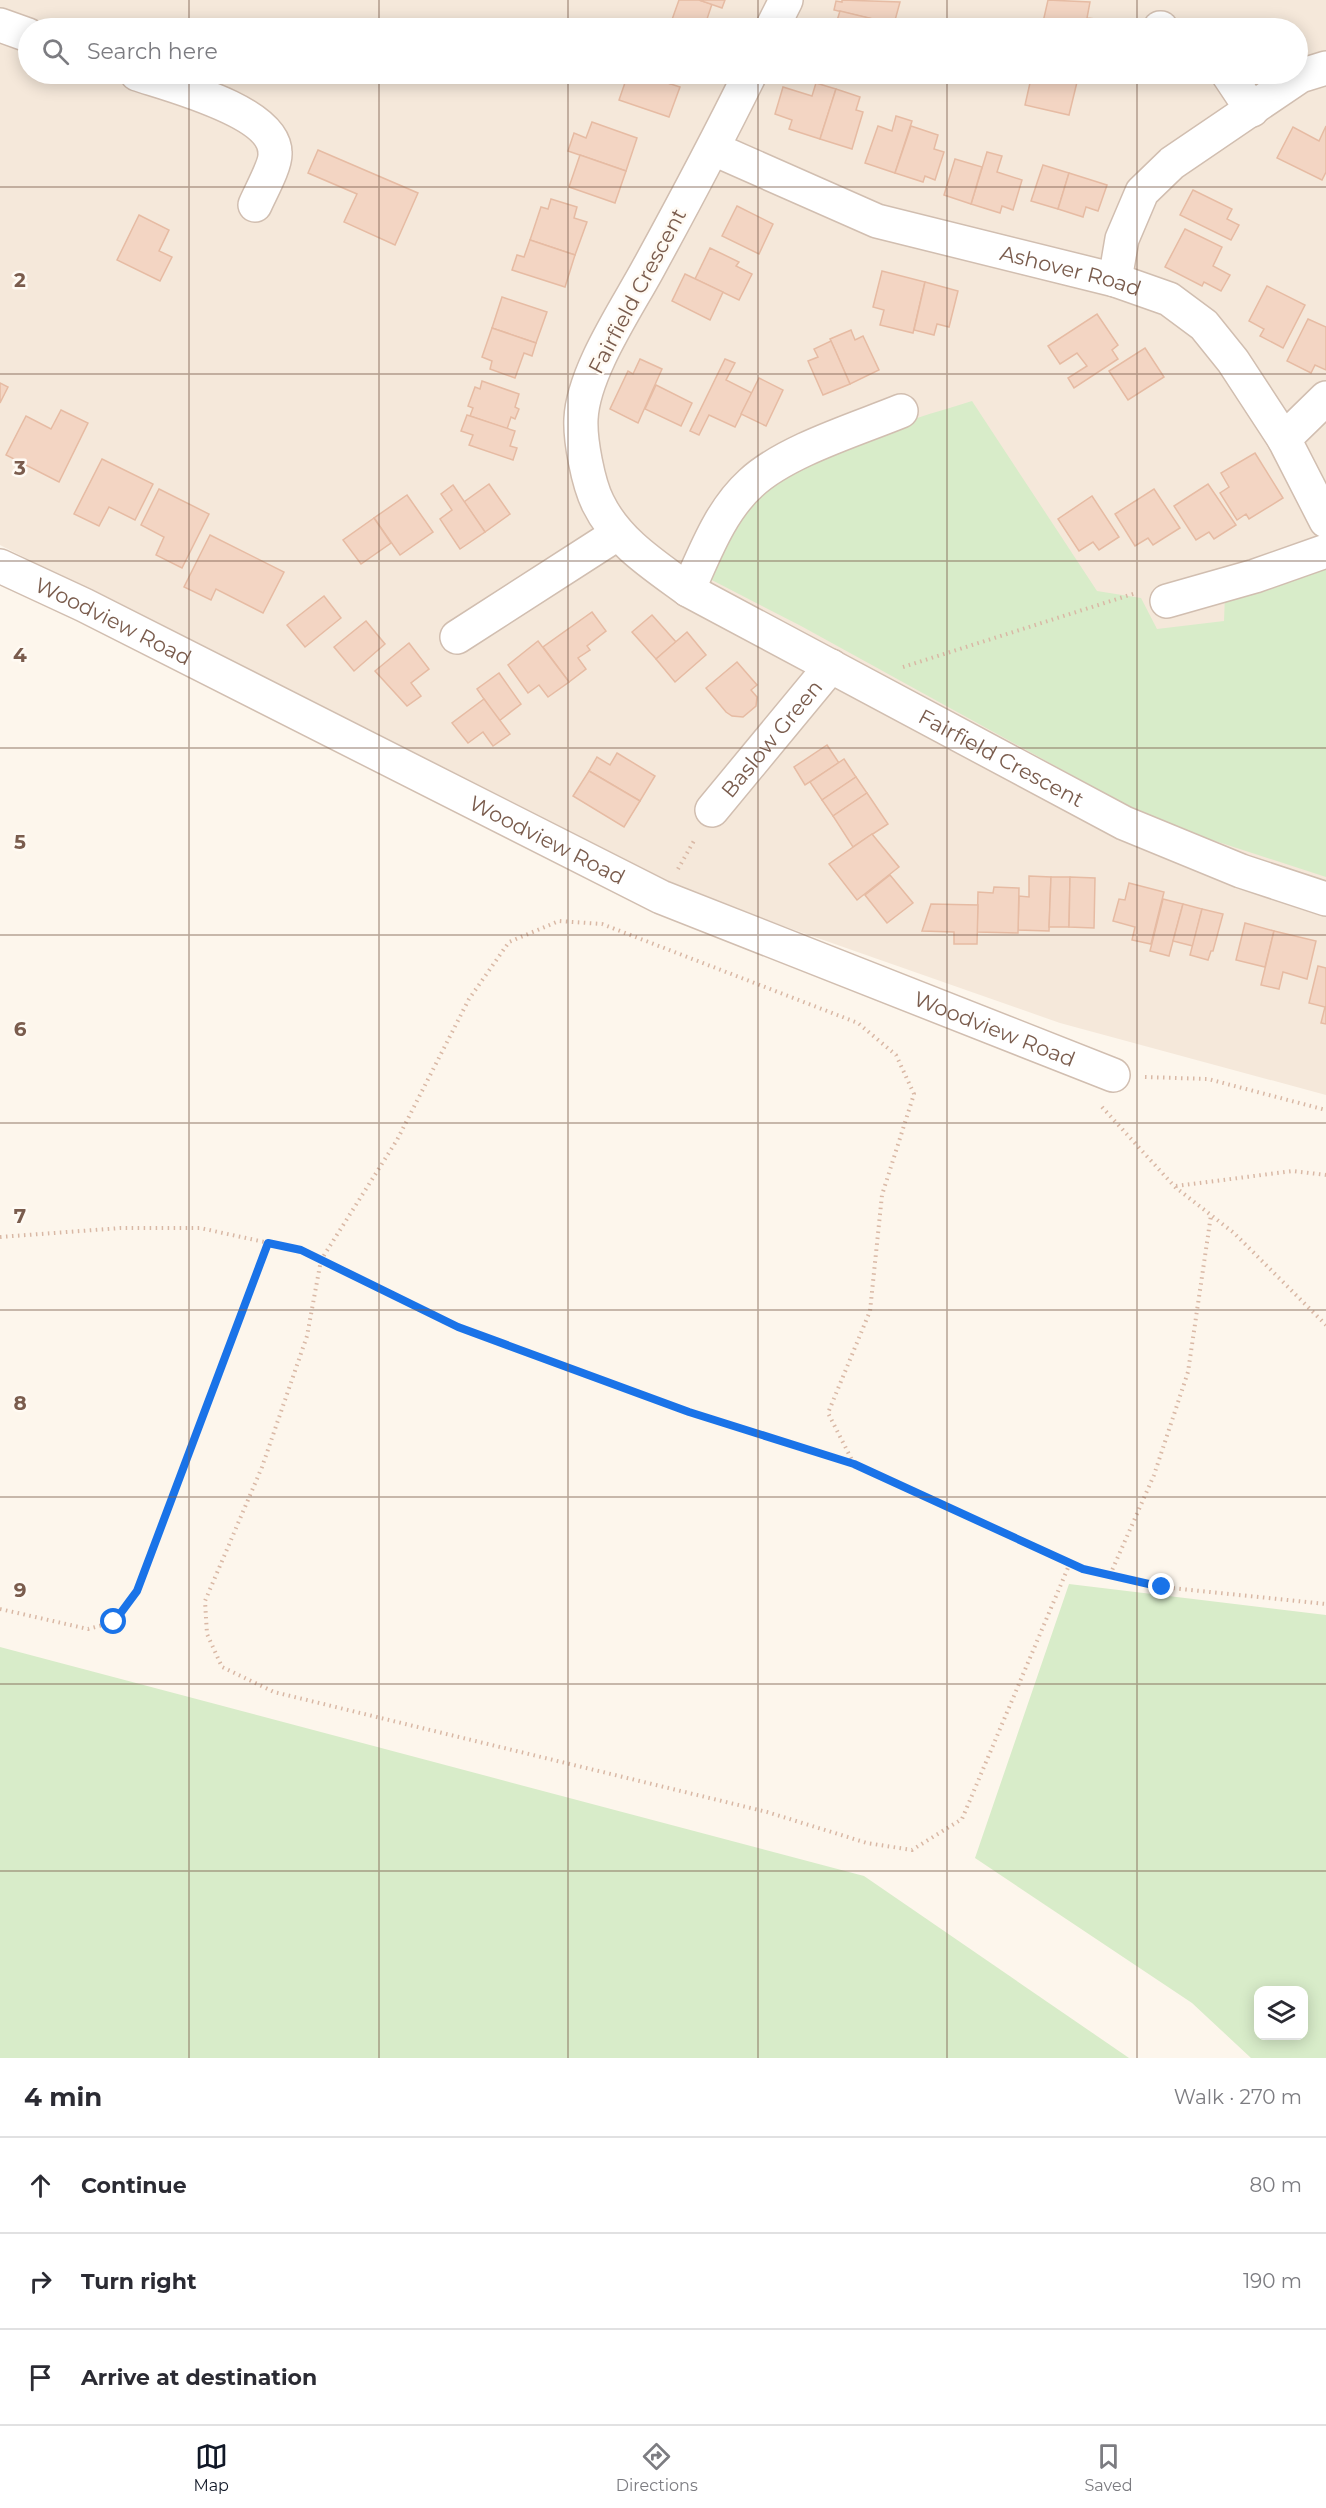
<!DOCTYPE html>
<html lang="en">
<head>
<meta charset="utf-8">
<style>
	:root { --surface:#fff; --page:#f2f2f3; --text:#2b2b33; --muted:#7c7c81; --line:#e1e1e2; --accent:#111827 }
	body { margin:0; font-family:Montserrat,sans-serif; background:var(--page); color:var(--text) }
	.controls { position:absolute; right:18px; bottom:18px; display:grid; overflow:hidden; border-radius:12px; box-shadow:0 3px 15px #0003 }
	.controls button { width:54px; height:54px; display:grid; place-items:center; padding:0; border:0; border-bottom:2px solid var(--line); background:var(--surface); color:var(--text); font:30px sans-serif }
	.stop { position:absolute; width:18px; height:18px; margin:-14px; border:4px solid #1a73e8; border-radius:50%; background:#fff }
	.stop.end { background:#1a73e8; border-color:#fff; box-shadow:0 2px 6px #0008 }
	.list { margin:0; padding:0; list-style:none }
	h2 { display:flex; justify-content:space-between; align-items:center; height:78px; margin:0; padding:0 24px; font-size:26px }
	h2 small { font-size:20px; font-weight:400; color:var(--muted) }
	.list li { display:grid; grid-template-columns:39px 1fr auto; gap:18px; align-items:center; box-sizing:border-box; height:96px; padding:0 24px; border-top:2px solid var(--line) }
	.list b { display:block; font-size:22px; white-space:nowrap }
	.list em { font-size:20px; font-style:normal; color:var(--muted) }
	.icon { flex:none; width:33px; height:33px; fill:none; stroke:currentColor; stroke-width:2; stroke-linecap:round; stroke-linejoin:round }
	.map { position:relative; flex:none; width:1326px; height:2058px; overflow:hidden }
	.search { position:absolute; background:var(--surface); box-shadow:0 3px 15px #0003; left:18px; right:18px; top:18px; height:66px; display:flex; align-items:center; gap:15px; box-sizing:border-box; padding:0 21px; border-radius:33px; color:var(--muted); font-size:22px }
	.sheet { height:366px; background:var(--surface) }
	nav { display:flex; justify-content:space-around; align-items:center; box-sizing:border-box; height:84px; border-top:2px solid var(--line); background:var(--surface); font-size:16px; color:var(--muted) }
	nav a { display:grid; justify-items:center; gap:3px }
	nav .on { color:var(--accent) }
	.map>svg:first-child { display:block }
	.residential { fill:#f5e8da; fill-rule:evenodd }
	.green { fill:#d8ecc9; fill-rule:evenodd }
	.building { fill:#f3d5c3; stroke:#e6bba3; stroke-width:1.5 }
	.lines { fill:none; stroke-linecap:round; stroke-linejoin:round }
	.minor-casing { stroke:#d1beb0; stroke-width:36 }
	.path { stroke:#d9b8a5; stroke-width:4; stroke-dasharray:1.5 4.5; stroke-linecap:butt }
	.minor { stroke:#fff; stroke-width:33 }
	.route { stroke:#1a73e8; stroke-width:8 }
	.grid { fill:none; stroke:#7a5c4d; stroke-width:1.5; stroke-opacity:0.55 }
	.labels { text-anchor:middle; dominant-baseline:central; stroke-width:5; stroke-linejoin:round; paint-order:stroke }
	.street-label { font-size:21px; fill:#7a5c4d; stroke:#fffaf3 }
	.grid-label { font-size:20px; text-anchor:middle; font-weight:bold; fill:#7a5c4d; stroke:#fffaf3; stroke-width:5; stroke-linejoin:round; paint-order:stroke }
</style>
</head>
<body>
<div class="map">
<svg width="1326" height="2058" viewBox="0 0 1326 2058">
	<rect width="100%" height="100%" fill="#fdf6ec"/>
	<path class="residential" d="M 0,0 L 1326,0 L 1326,1095 L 1060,1023 L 678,889 L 0,545 ZM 28,28 L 1298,28 L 1298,74 L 28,74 Z"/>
	<g class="green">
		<path d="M 972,401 L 1097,591 L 1141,598 L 1157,629 L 1224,621 L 1225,595 L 1326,569 L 1326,877 L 1157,822 L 801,626 L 704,576 C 714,557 728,524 743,509 C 804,448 892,426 972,401 Z"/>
		<path d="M 1069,1584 L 1326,1615 L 1326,2058 L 1251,2058 L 1192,2003 L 975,1858 ZM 1304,1990 L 1304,2036 L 1258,2036 L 1258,1990 Z"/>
		<path d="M 0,1647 L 864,1876 L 1129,2058 L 0,2058 Z"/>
	</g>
	<g class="building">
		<path d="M 679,0 L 699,0 L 712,4 L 704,28 L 669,28 Z"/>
		<path d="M 699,0 L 725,0 L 722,8 Z"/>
		<path d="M 842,0 L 900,2 L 894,24 L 834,10 L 836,1 L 842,2 Z"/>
		<path d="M 1048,0 L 1090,2 L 1087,18 L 1095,19 L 1093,28 L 1043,22 Z"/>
		<path d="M 840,11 L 894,24 L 893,28 L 829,28 L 830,23 L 836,24 Z"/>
		<path d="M 628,74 L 640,74 L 680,87 L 669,117 L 619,100 Z"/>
		<path d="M 640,74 L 675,74 L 671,84 Z"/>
		<path d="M 1032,74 L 1058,74 L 1078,78 L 1069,115 L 1025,105 Z"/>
		<path d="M 1058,74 L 1079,74 L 1078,78 Z"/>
		<path d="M 816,83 L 836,89 L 820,139 L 789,129 L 792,120 L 775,114 L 783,87 L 812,96 Z"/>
		<path d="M 836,89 L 860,97 L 856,110 L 863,112 L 852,149 L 820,139 Z"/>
		<path d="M 896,116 L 912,121 L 895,173 L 865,163 L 878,126 L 892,131 Z"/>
		<path d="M 592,122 L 637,138 L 626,171 L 568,151 L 574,133 L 586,138 Z"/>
		<path d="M 911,126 L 938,135 L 934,149 L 944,152 L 935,180 L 925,176 L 923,182 L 895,173 Z"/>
		<path d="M 1326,126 L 1326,172 L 1322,180 L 1277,158 L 1293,127 L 1319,141 Z"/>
		<path d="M 318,150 L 418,193 L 395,245 L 344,222 L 357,194 L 308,173 Z"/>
		<path d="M 987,152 L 1002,156 L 997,172 L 1022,180 L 1013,210 L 1002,206 L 1000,213 L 971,204 Z"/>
		<path d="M 580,155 L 626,171 L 615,203 L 569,187 Z"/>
		<path d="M 955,159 L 982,167 L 971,204 L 944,195 Z"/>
		<path d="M 1043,165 L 1069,173 L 1058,209 L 1031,201 Z"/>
		<path d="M 1069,173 L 1107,185 L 1098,211 L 1086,207 L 1083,217 L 1058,209 Z"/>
		<path d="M 1193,190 L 1232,209 L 1227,219 L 1239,225 L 1231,240 L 1180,215 Z"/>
		<path d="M 551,199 L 577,207 L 574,218 L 587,222 L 575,255 L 530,240 L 541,207 L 548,209 Z"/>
		<path d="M 737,206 L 773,224 L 759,254 L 722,236 Z"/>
		<path d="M 139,215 L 169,230 L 159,251 L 172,257 L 160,281 L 117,260 Z"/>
		<path d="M 1185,229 L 1222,247 L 1213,266 L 1230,275 L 1221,291 L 1204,282 L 1202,286 L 1165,267 Z"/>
		<path d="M 530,240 L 575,255 L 565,287 L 512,270 L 517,255 L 524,257 Z"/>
		<path d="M 710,248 L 739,262 L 736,266 L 752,274 L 739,300 L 695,279 Z"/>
		<path d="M 882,271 L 925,282 L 913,333 L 880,325 L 884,310 L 873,307 Z"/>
		<path d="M 685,274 L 723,292 L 710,320 L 672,301 Z"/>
		<path d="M 925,282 L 958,291 L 949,327 L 937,324 L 934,335 L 914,330 Z"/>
		<path d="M 1267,286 L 1305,305 L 1283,348 L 1260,336 L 1264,329 L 1249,321 Z"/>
		<path d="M 502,297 L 547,312 L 536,343 L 492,328 Z"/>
		<path d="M 1097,314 L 1118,345 L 1112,350 L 1118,359 L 1074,388 L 1068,378 L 1087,366 L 1077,353 L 1060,364 L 1048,346 Z"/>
		<path d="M 1308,319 L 1326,327 L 1326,370 L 1315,365 L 1311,373 L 1287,361 Z"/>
		<path d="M 492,328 L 536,343 L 532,356 L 524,353 L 515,378 L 490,369 L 492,361 L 482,357 Z"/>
		<path d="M 851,330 L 855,340 L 863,336 L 879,370 L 850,384 L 830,339 Z"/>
		<path d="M 831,341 L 850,384 L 823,395 L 808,361 L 818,357 L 814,349 Z"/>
		<path d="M 1145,348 L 1164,377 L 1128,400 L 1109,371 Z"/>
		<path d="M 640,359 L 662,369 L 638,423 L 610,409 L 628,371 L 633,374 Z"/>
		<path d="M 725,359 L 735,363 L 726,380 L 752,393 L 735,427 L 709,415 L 699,435 L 690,431 Z"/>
		<path d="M 759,378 L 783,390 L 766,426 L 741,414 Z"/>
		<path d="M 482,381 L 519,394 L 515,407 L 519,409 L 515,419 L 511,417 L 507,429 L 470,416 L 473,408 L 468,406 L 475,387 L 480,389 Z"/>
		<path d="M 0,383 L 8,387 L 0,403 Z"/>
		<path d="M 656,385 L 692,403 L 681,426 L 645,409 Z"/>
		<path d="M 61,410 L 88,423 L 59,482 L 6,455 L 26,416 L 51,429 Z"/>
		<path d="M 467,415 L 515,431 L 510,446 L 517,448 L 513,460 L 469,445 L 473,435 L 461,431 Z"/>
		<path d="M 1255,453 L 1283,498 L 1249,519 L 1246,514 L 1237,520 L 1220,493 L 1229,487 L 1221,473 Z"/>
		<path d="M 102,459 L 153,484 L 135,520 L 109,507 L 99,526 L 74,514 Z"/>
		<path d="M 489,484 L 510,514 L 485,532 L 464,502 Z"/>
		<path d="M 1208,484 L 1236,525 L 1214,539 L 1209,532 L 1196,540 L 1174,506 Z"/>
		<path d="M 453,485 L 485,532 L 460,549 L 440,519 L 452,510 L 441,494 Z"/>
		<path d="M 159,489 L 209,514 L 182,568 L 156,555 L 164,537 L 141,525 Z"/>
		<path d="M 1154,489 L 1180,528 L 1153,545 L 1148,538 L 1135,546 L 1115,514 Z"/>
		<path d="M 407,495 L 433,532 L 400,555 L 374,518 Z"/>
		<path d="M 1092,496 L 1119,537 L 1099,550 L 1093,542 L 1079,551 L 1058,519 Z"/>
		<path d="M 374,518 L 391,543 L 361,564 L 343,540 Z"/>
		<path d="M 210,535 L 284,572 L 263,613 L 216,589 L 211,600 L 184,587 Z"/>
		<path d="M 324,596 L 341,618 L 305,647 L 287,625 Z"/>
		<path d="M 592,612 L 606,631 L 587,646 L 590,650 L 578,658 L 586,669 L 569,682 L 543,647 Z"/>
		<path d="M 652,615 L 676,642 L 656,659 L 632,632 Z"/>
		<path d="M 366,621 L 385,644 L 354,671 L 334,647 Z"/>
		<path d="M 687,632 L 706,655 L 675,682 L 656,659 Z"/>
		<path d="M 538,641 L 569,682 L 548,697 L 539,685 L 528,693 L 508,665 Z"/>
		<path d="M 409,643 L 429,669 L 411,683 L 421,696 L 407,706 L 375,671 Z"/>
		<path d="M 737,662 L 757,685 L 751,690 L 757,697 L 756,706 L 743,717 L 732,716 L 726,712 L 706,688 Z"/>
		<path d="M 499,673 L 521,704 L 499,721 L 477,689 Z"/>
		<path d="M 484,699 L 510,734 L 493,746 L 483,732 L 468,743 L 452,723 Z"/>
		<path d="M 827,745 L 839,763 L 805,785 L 794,767 Z"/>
		<path d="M 617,753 L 655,776 L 640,801 L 589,771 L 597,757 L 610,765 Z"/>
		<path d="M 844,759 L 856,777 L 822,800 L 810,782 Z"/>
		<path d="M 589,771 L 640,801 L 624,827 L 573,796 Z"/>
		<path d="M 856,777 L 867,793 L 833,816 L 822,800 Z"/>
		<path d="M 867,793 L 888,824 L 853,847 L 833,816 Z"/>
		<path d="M 872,834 L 899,867 L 857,900 L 829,864 Z"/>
		<path d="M 890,875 L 913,903 L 887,923 L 865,895 Z"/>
		<path d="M 1029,876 L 1051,877 L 1049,931 L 1018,930 L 1019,896 L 1029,897 Z"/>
		<path d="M 1051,877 L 1070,877 L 1069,927 L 1049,927 Z"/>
		<path d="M 1070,877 L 1095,878 L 1094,928 L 1069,927 Z"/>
		<path d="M 1129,883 L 1164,892 L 1151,944 L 1132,940 L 1135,927 L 1113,921 L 1119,899 L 1125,900 Z"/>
		<path d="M 994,887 L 1019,888 L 1018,933 L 977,932 L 978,892 L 993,893 Z"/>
		<path d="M 1163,899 L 1183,904 L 1169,956 L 1150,951 Z"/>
		<path d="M 931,904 L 978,905 L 977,944 L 954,944 L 954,932 L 922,931 Z"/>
		<path d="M 1183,904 L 1202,909 L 1193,946 L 1173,941 Z"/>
		<path d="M 1202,909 L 1223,914 L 1213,951 L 1211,951 L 1208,960 L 1190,955 Z"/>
		<path d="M 1245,923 L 1274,931 L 1265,967 L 1236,960 Z"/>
		<path d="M 1274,931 L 1316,941 L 1307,979 L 1283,972 L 1279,989 L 1261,985 Z"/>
		<path d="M 1318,966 L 1326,968 L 1326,1024 L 1321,1023 L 1325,1007 L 1309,1003 Z"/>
	</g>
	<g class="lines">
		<g class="minor-casing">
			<g id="minor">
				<path d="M 0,25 L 28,35"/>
				<path d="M 772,28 L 786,0"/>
				<path d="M 1160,28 L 1161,28"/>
				<path d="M 137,74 C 170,85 275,111 275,153 C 276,165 260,193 255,205"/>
				<path id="s1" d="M 750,74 C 718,139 684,203 649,267 C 627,308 583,372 581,419 C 580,440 588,483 598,503 C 617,542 654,565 688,590 L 1124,823 L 1241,871 L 1326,899"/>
				<path d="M 1228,74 L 1252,110"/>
				<path id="s2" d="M 714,149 L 877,221 L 1115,280 L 1169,299 L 1204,325 L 1233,361 L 1284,439 L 1326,521"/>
				<path d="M 1115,280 L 1122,239 L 1142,192 L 1172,163 L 1300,76 L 1326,68"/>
				<path d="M 1284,439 L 1326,398"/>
				<path id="s3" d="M 0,566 L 84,605 L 661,897 L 1113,1075"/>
				<path d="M 688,590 C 705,553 720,511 751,483 C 785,451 857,429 901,411"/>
				<path d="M 1167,601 L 1255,576 L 1326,551"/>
				<path d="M 457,637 L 617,534"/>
				<path id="s4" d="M 712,810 L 831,666"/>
			</g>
		</g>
		<g class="path">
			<path d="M 903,667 L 1136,593"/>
			<path d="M 678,869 L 695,839"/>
			<path d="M 1145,1077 L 1208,1079 L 1326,1110"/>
			<path d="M 1102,1107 L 1175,1187 L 1234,1233 L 1326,1325"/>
			<path d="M 1176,1186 L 1293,1171 L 1326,1175"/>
			<path d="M 0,1237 L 121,1228 L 200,1228 L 301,1250 L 458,1327 L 689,1412 L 854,1464 L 1084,1569 L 1162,1587 L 1326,1604"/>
			<path d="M 854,1464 L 828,1413 L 870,1311 L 882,1195 L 914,1094 L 896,1055 L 858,1023 L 602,924 L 559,921 L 509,942 L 469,999 L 397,1140 L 321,1260 L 307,1336 L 262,1467 L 205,1601 L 207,1634 L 222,1667 L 274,1692 L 767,1812 L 867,1843 L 912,1850 L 962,1819 L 1070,1563"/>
			<path d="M 1110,1575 L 1154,1475 L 1188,1372 L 1211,1215"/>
			<path d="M 0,1609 L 88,1629 L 114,1622 L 137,1591 L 268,1243"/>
		</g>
		<use href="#minor" class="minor"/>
	</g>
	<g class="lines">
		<path class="route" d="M 114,1622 L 137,1591 L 268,1243 L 301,1250 L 458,1327 L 689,1412 L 854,1464 L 1083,1569 L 1162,1587"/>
	</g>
	<path class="grid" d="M 189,0 L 189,28M 379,0 L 379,28M 568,0 L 568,28M 758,0 L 758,28M 947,0 L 947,28M 1137,0 L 1137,28M 189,74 L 189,2058M 379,74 L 379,2058M 568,74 L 568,2058M 758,74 L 758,2058M 947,74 L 947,2058M 1137,74 L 1137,2058M 0,187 L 1326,187M 0,374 L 1326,374M 0,561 L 1326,561M 0,748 L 1326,748M 0,935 L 1326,935M 0,1123 L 1326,1123M 0,1310 L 1326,1310M 0,1497 L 1326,1497M 0,1684 L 1326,1684M 0,1871 L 1326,1871"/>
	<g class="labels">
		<g class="street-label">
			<text stroke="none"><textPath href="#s2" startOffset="378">Ashover Road</textPath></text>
			<text transform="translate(637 291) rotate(-62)">Fairfield Crescent</text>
			<text stroke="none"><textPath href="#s3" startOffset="126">Woodview Road</textPath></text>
			<text stroke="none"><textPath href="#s4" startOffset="93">Baslow Green</textPath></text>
			<text stroke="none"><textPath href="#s1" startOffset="954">Fairfield Crescent</textPath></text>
			<text stroke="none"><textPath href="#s3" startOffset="612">Woodview Road</textPath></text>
			<text stroke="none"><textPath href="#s3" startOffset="1098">Woodview Road</textPath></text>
		</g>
	</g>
	<g class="grid-label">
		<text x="20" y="287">2</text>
		<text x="20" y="475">3</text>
		<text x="20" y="662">4</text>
		<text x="20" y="849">5</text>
		<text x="20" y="1036">6</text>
		<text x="20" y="1223">7</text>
		<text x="20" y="1410">8</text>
		<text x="20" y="1597">9</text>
	</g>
</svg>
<div class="controls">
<button><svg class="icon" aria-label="layers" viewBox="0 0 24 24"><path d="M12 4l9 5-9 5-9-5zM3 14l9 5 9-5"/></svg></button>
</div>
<div class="stop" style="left:114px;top:1622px"></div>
<div class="stop end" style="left:1162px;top:1587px"></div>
<div class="search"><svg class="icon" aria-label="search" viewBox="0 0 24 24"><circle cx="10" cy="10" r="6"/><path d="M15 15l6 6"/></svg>Search here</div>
</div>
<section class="sheet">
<h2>4 min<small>Walk · 270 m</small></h2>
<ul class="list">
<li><svg class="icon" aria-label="ahead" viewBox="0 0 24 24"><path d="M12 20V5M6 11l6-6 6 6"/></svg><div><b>Continue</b></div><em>80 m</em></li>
<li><svg class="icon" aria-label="right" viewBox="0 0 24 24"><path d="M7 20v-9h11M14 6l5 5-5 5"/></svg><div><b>Turn right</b></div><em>190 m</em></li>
<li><svg class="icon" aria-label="arrive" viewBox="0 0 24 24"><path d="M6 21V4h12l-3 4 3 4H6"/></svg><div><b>Arrive at destination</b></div></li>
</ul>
</section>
<nav>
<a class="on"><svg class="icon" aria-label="map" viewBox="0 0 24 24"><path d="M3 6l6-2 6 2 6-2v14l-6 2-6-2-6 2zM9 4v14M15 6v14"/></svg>Map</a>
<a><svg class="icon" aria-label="directions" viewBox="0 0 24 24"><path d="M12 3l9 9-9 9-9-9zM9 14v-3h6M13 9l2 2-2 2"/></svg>Directions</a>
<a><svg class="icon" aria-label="saved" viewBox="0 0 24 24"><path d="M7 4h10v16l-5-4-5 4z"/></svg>Saved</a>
</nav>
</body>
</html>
